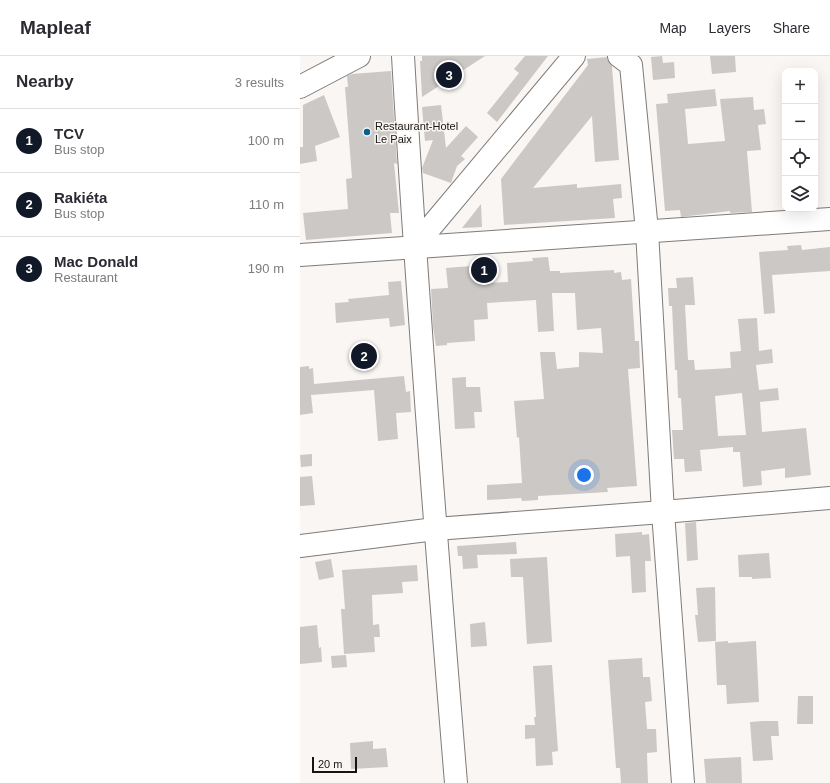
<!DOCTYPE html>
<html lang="en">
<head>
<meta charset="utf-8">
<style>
	:root { --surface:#fff; --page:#f2f2f3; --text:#2b2b33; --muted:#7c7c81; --line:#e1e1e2; --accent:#111827 }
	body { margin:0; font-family:Helvetica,sans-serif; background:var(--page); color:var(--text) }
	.controls { position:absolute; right:12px; top:12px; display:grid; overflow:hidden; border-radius:8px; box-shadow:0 4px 16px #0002 }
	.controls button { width:36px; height:36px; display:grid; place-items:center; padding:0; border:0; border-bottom:1px solid var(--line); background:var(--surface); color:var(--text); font:20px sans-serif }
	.scale { position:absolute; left:12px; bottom:10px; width:45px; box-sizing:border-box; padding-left:4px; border:2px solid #171514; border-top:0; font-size:11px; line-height:14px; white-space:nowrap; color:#171514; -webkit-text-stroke:3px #faf6f3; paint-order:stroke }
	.you { position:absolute; left:284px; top:419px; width:14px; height:14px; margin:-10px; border:3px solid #fff; border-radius:50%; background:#1a73e8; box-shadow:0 0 0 6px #1a73e833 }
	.badge { display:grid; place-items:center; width:26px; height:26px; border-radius:50%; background:var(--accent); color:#fff; font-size:13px; font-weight:700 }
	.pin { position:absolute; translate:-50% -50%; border:2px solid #fff; box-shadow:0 1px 4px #0006 }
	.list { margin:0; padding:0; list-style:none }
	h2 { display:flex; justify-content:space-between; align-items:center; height:52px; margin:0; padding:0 16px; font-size:17px }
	h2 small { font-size:13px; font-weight:400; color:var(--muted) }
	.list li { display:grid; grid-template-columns:26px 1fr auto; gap:12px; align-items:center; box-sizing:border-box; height:64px; padding:0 16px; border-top:1px solid var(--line) }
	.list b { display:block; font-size:15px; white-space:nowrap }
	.list p { margin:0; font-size:13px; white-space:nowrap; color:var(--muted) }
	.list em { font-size:13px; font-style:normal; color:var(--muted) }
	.icon { flex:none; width:22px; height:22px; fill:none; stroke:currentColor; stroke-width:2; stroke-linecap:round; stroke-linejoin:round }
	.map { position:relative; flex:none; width:530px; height:727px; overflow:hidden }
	header { display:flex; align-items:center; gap:24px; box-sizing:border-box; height:56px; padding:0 20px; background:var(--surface); border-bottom:1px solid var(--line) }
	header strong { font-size:19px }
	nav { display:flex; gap:22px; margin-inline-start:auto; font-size:14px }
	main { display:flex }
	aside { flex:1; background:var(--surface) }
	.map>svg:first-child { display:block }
	.building { fill:#ccc8c5; fill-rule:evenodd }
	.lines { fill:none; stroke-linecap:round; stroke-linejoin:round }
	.minor-casing { stroke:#7e7b78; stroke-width:24 }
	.major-casing { stroke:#7e7b78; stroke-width:24 }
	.minor { stroke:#fff; stroke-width:22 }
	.major { stroke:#fff; stroke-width:22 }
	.poi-dot { fill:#066091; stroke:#faf6f3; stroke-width:1.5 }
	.labels { text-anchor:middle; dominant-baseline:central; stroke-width:3; stroke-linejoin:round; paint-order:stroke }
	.poi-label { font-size:11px; fill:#171514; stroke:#faf6f3; text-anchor:start }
</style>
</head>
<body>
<header>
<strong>Mapleaf</strong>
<nav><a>Map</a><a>Layers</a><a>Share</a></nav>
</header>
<main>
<aside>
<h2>Nearby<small>3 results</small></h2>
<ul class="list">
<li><span class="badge">1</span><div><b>TCV</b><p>Bus stop</p></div><em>100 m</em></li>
<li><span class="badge">2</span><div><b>Rakiéta</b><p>Bus stop</p></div><em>110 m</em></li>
<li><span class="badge">3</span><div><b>Mac Donald</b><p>Restaurant</p></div><em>190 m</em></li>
</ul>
</aside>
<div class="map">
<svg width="530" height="727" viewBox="0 0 530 727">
	<rect width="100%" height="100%" fill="#faf6f3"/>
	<g class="building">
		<path d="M 122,0 L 185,0 L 122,41 L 120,5 L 122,5 Z"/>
		<path d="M 225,0 L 248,0 L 197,66 L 187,57 L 219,17 L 214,13 Z"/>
		<path d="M 362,0 L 363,7 L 374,6 L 375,22 L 353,24 L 351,1 Z"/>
		<path d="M 410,0 L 435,0 L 436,16 L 412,18 Z"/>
		<path d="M 307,1 L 308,5 L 312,10 L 319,104 L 295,106 L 292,60 L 233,132 L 277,128 L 277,132 L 321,128 L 322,142 L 313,143 L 315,162 L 204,169 L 201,123 L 288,9 L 287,3 Z"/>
		<path d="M 91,15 L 97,108 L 94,107 L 99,157 L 90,157 L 92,177 L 6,184 L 3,157 L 48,153 L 46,123 L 52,122 L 45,31 L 48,31 L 47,20 L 52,18 Z"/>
		<path d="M 415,33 L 417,50 L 385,53 L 388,88 L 425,85 L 420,43 L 453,41 L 454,54 L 464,53 L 466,68 L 458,69 L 461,94 L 447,95 L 452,156 L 430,157 L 430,155 L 381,161 L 380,154 L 365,155 L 356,48 L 368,47 L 367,38 Z"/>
		<path d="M 24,39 L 40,81 L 15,90 L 17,105 L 0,108 L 0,91 L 3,91 L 3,49 Z"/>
		<path d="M 141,49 L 146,92 L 166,70 L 178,81 L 161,100 L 165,103 L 157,110 L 151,127 L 123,117 L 122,112 L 133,84 L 125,85 L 122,51 Z"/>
		<path d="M 181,148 L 182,171 L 162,172 Z"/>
		<path d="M 501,189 L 502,194 L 530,191 L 530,215 L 472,219 L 475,257 L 464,258 L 459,196 L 488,194 L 487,190 Z"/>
		<path d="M 248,201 L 250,215 L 260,215 L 260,217 L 314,214 L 314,217 L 321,216 L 322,224 L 331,223 L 335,285 L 339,285 L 340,312 L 328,313 L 337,430 L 307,432 L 308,436 L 238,440 L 238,444 L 222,445 L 221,442 L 187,444 L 187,429 L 222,427 L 219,381 L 217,382 L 214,345 L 244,343 L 240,296 L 255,296 L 257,313 L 279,311 L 279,296 L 303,297 L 301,272 L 277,274 L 275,237 L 252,237 L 254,275 L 238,276 L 236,244 L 187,247 L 188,263 L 174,264 L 175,285 L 147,287 L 147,289 L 136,290 L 133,271 L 131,233 L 148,232 L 146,212 L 184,209 L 185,227 L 208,226 L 207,207 L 233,205 L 232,202 Z"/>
		<path d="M 393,221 L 395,249 L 385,249 L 388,304 L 394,304 L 395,314 L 431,312 L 430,296 L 441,295 L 438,263 L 457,262 L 459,295 L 472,293 L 473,307 L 456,309 L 459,334 L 478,332 L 479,344 L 460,346 L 462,376 L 506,372 L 511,419 L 485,422 L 485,412 L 461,415 L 462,429 L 443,431 L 440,396 L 433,396 L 433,391 L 400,394 L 402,415 L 385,416 L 384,403 L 374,403 L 372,374 L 383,374 L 381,342 L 378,342 L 377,314 L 375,314 L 372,250 L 369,250 L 368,232 L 377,232 L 376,222 ZM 442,337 L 446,379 L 418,380 L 415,340 Z"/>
		<path d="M 101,225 L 105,269 L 90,271 L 89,262 L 36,267 L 35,247 L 49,246 L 48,243 L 89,239 L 88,226 Z"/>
		<path d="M 9,310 L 9,313 L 13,312 L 14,328 L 104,320 L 106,336 L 110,335 L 111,356 L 96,357 L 98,383 L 78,385 L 74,334 L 11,339 L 13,357 L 0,359 L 0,311 Z"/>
		<path d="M 166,321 L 166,331 L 180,331 L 182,356 L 174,356 L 175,372 L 155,373 L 152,322 Z"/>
		<path d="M 12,398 L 12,410 L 1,411 L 0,399 Z"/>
		<path d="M 12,420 L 15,449 L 0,450 L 0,421 Z"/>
		<path d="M 396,466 L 398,504 L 387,505 L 385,467 Z"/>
		<path d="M 342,476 L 342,479 L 349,478 L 351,505 L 345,505 L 346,536 L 332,537 L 330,500 L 316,501 L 315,478 Z"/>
		<path d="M 216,486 L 217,498 L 177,499 L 178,512 L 163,513 L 162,500 L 158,500 L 157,490 Z"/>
		<path d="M 469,497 L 471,522 L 452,523 L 452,521 L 439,521 L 438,499 Z"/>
		<path d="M 247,501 L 252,586 L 227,588 L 223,521 L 211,521 L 210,503 Z"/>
		<path d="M 31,503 L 34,521 L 19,524 L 15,506 Z"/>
		<path d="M 117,509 L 118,525 L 102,526 L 103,537 L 72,539 L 73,569 L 79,568 L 80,581 L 74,581 L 75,596 L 44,598 L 41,553 L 45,553 L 42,514 Z"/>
		<path d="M 415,531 L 416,585 L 398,586 L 395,559 L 398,559 L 396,532 Z"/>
		<path d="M 185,566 L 187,590 L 171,591 L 170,568 Z"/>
		<path d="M 17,569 L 19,592 L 21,591 L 22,606 L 0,608 L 0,571 Z"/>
		<path d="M 428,585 L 428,587 L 456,585 L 459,646 L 427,648 L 426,629 L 417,629 L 415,586 Z"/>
		<path d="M 46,599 L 47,611 L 32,612 L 31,600 Z"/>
		<path d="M 342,602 L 343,621 L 350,621 L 352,645 L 345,646 L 347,673 L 356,673 L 357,696 L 347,697 L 348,727 L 321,727 L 320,712 L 316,712 L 308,604 Z"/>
		<path d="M 252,609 L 258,695 L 252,696 L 253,709 L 236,710 L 235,682 L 225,683 L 225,669 L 235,669 L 234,661 L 236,661 L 233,610 Z"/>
		<path d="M 498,640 L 513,640 L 513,668 L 497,668 Z"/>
		<path d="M 463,665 L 478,665 L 479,680 L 471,680 L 473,704 L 453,705 L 450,666 Z"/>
		<path d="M 73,685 L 73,693 L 86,692 L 88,711 L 51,713 L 50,687 Z"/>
		<path d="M 441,701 L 442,727 L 406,727 L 404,703 Z"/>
	</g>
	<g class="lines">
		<g class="minor-casing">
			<g id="minor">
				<path d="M 103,0 C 117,243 136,485 156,727"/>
				<path d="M 319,0 L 331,9 L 347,175 L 363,456 L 383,727"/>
				<path d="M 0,31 L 59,0"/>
				<path d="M 114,191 L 274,0"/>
				<path d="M 0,490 L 135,473 L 363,456 L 530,442"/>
			</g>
		</g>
		<g class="major-casing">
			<path id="major" d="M 0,199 L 530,163"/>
		</g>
		<use href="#minor" class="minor"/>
		<use href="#major" class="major"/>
	</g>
	<circle class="poi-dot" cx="67" cy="76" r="4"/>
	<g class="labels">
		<g class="poi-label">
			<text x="75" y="70">Restaurant-Hotel<tspan x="75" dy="13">Le Paix</tspan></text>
		</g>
	</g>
</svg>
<div class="controls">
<button>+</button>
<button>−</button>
<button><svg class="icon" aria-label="locate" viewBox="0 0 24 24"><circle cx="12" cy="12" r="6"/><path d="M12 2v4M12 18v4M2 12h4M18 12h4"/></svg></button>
<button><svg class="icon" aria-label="layers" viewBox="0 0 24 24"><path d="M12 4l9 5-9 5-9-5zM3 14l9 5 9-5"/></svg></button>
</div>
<div class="scale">20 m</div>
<div class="you"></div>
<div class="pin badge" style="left:184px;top:214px">1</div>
<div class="pin badge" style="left:64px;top:300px">2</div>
<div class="pin badge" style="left:149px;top:19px">3</div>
</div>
</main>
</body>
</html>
